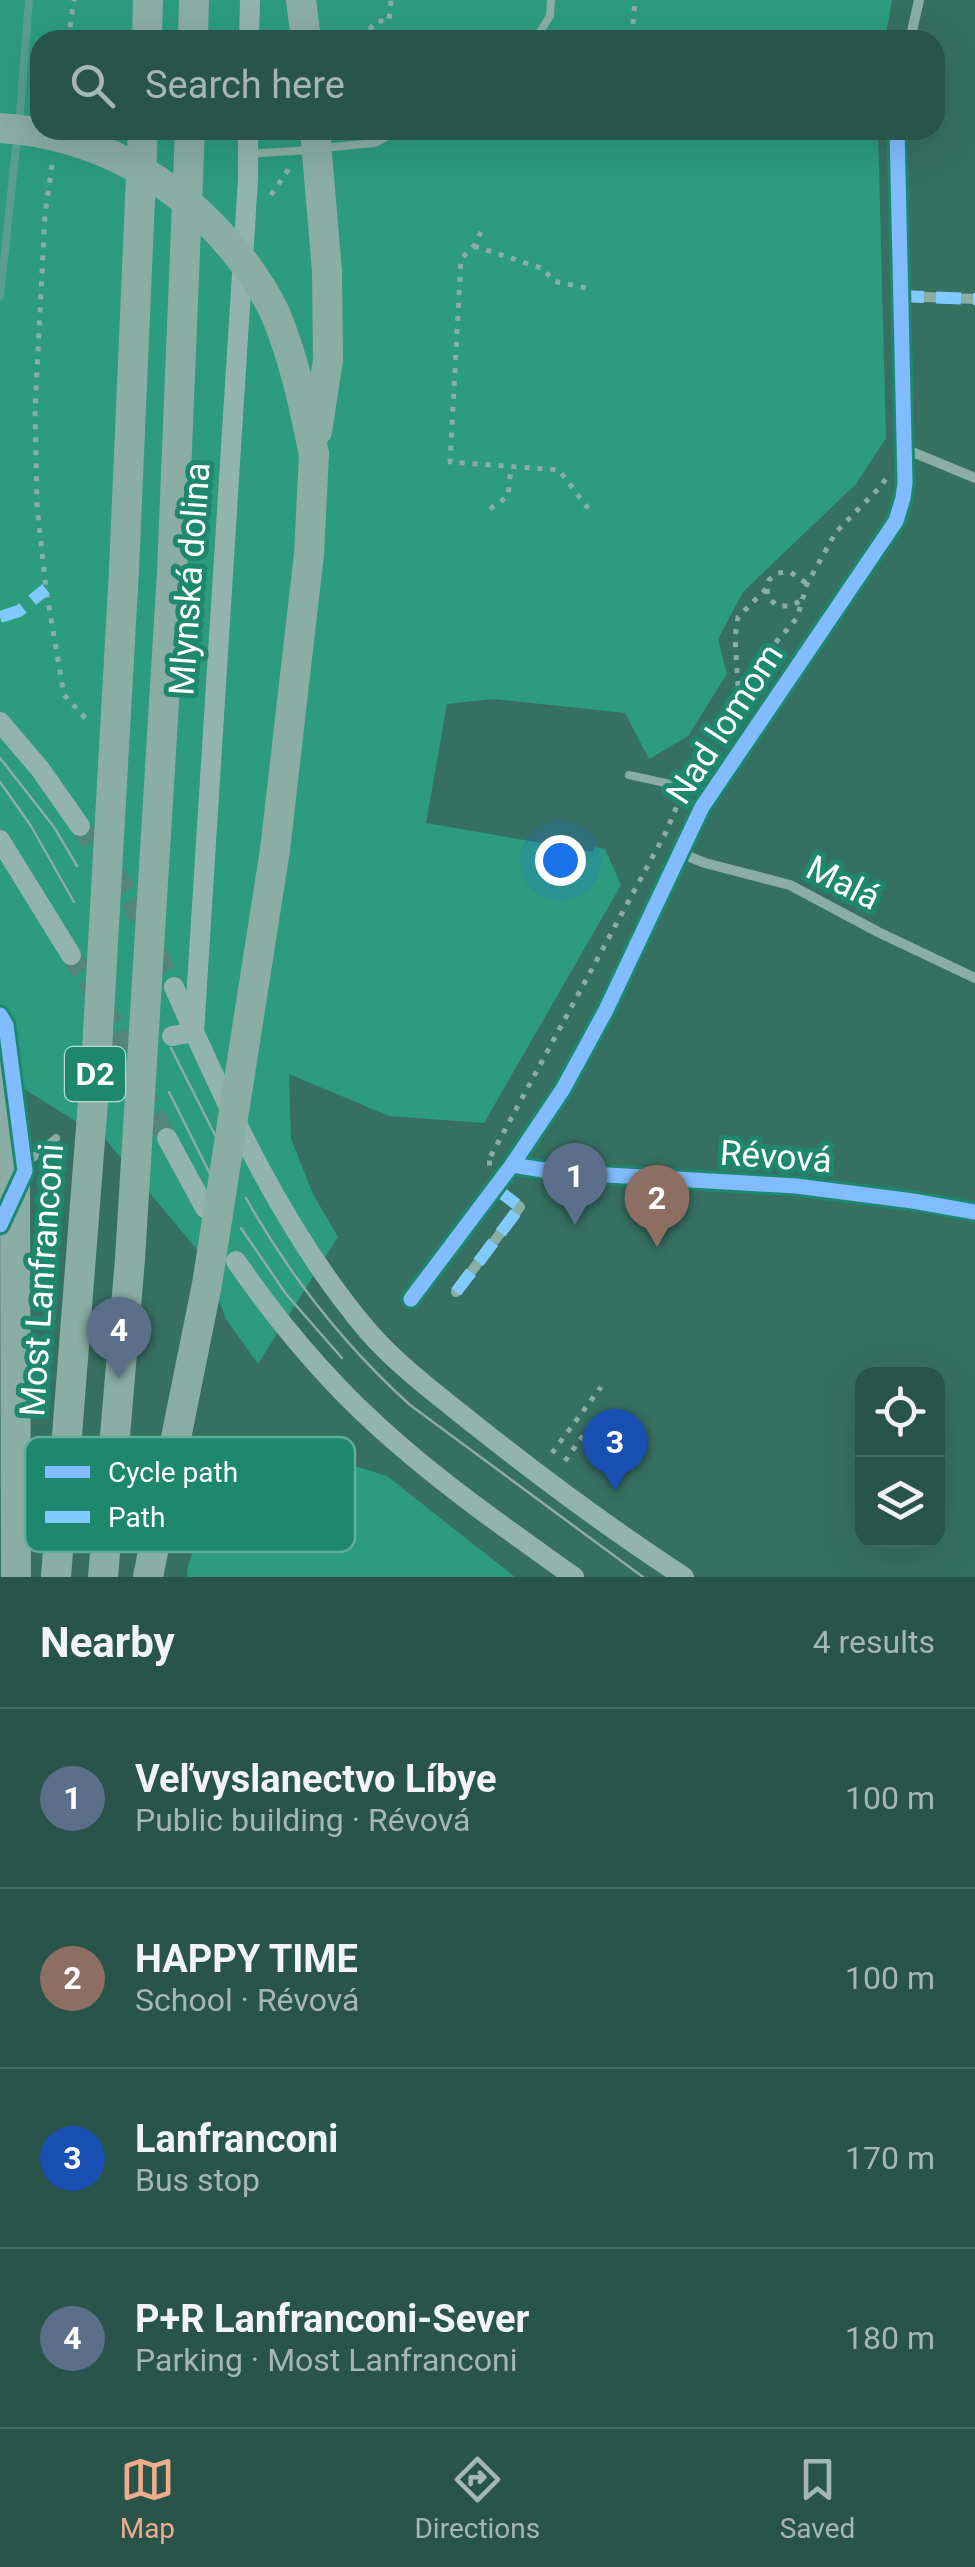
<!DOCTYPE html>
<html lang="en">
<head>
<meta charset="utf-8">
<style>
	:root { --surface:#285449; --page:#345e53; --text:#f1f3f6; --muted:#a5b7b4; --line:#446a61; --accent:#eead8d }
	body { margin:0; font-family:Roboto,sans-serif; background:var(--page); color:var(--text) }
	.controls { position:absolute; right:30px; bottom:30px; display:grid; overflow:hidden; border-radius:20px; box-shadow:0 10px 40px #0002 }
	.controls button { width:90px; height:90px; display:grid; place-items:center; padding:0; border:0; border-bottom:2px solid var(--line); background:var(--surface); color:var(--text); font:50px sans-serif }
	.you { position:absolute; left:560px; top:860px; width:35px; height:35px; margin:-25px; border:8px solid #fff; border-radius:50%; background:#1a73e8; box-shadow:0 0 0 15px #1a73e833 }
	.badge { display:grid; place-items:center; width:65px; height:65px; border-radius:50%; background:var(--accent); color:#fff; font-size:32px; font-weight:700 }
	.pin { position:absolute; translate:-50% -82px; filter:drop-shadow(0 2px 5px #0008) }
	.pin::after { content:''; position:absolute; top:52px; width:35px; height:30px; background:inherit; clip-path:polygon(0 0,100% 0,50% 100%) }
	.list { margin:0; padding:0; list-style:none }
	h2 { display:flex; justify-content:space-between; align-items:center; height:130px; margin:0; padding:0 40px; font-size:42px }
	h2 small { font-size:32px; font-weight:400; color:var(--muted) }
	.list li { display:grid; grid-template-columns:65px 1fr auto; gap:30px; align-items:center; box-sizing:border-box; height:180px; padding:0 40px; border-top:2px solid var(--line) }
	.list b { display:block; font-size:38px; white-space:nowrap }
	.list p { margin:0; font-size:32px; white-space:nowrap; color:var(--muted) }
	.list em { font-size:32px; font-style:normal; color:var(--muted) }
	.icon { flex:none; width:55px; height:55px; fill:none; stroke:currentColor; stroke-width:2; stroke-linecap:round; stroke-linejoin:round }
	.map { position:relative; flex:none; width:975px; height:1577px; overflow:hidden }
	.search { position:absolute; background:var(--surface); box-shadow:0 10px 40px #0002; left:30px; right:30px; top:30px; height:110px; display:flex; align-items:center; gap:25px; box-sizing:border-box; padding:0 35px; border-radius:30px; color:var(--muted); font-size:38px }
	.sheet { height:850px; background:var(--surface) }
	nav { display:flex; justify-content:space-around; align-items:center; box-sizing:border-box; height:140px; border-top:2px solid var(--line); background:var(--surface); font-size:28px; color:var(--muted) }
	nav a { display:grid; justify-items:center; gap:5px }
	nav .on { color:var(--accent) }
	.map>svg:first-child { display:block }
	.green { fill:#2c9b7e }
	.lines { fill:none; stroke-linecap:round; stroke-linejoin:round }
	.stream { stroke:#589f8e; stroke-width:8 }
	.secondary-tunnel { stroke:#548579; stroke-width:20; stroke-dasharray:20 10; stroke-linecap:butt }
	.path { stroke:#8aaea4; stroke-width:5; stroke-dasharray:5 8; stroke-linecap:butt }
	.service { stroke:#8aaea4; stroke-width:8 }
	.minor { stroke:#8aaea4; stroke-width:10 }
	.secondary { stroke:#93b4ac; stroke-width:20 }
	.motorway { stroke:#8aada4; stroke-width:30 }
	.tram { stroke:#8aada4; stroke-width:2.5 }
	.motorway-bridge { stroke:#8aada4; stroke-width:30 }
	.quiet { stroke:#80caff; stroke-width:12; stroke-dasharray:25 12; stroke-linecap:butt }
	.cycleway-casing { stroke:#1e886e; stroke-width:21 }
	.cycleway { stroke:#80bcff; stroke-width:15 }
	.labels { text-anchor:middle; dominant-baseline:central; stroke-width:10; stroke-linejoin:round; paint-order:stroke }
	.shield { fill:#1e886e; stroke:#bcdbd4; stroke-width:2.5 }
	.shield-label { font-size:32px; font-weight:bold; fill:#fff }
	.street-label { font-size:35px; fill:#fff; stroke:#1e886e }
	.key { fill:#1e886e; stroke:#62ac9a; stroke-width:2.5 }
	.key-label { font-size:28px; fill:#fff }
</style>
</head>
<body>
<div class="map">
<svg width="975" height="1577" viewBox="0 0 975 1577">
	<rect width="100%" height="100%" fill="#367061"/>
	<g class="green">
		<path d="M 0,0 L 892,0 L 885,40 L 40,40 L 40,130 L 878,130 L 886,438 L 856,484 L 743,592 L 718,639 L 727,674 L 688,736 L 649,759 L 625,713 L 493,699 L 447,704 L 426,823 L 593,852 L 595,847 L 605,849 L 621,885 L 484,1123 L 389,1116 L 289,1074 L 291,1139 L 313,1194 L 338,1237 L 258,1364 L 226,1319 L 203,1257 L 106,1140 L 0,1074 Z"/>
		<path d="M 332,1459 L 387,1476 L 515,1577 L 187,1577 L 188,1565 L 205,1521 L 235,1487 L 284,1463 Z"/>
	</g>
	<g class="lines">
		<g class="stream">
			<path d="M 19,125 L 29,0"/>
			<path d="M 0,296 L 17,139"/>
		</g>
		<g class="secondary-tunnel">
			<path d="M 80,826 L 124,887 L 174,987"/>
			<path d="M 71,955 L 112,1020 L 149,1104 L 167,1138"/>
		</g>
		<g class="path">
			<path d="M 633,24 L 635,0"/>
			<path d="M 68,40 L 74,0"/>
			<path d="M 362,40 L 376,21 L 389,21 L 391,0"/>
			<path d="M 52,165 L 45,215 L 35,409 L 37,505 L 46,589 L 64,695 L 87,720"/>
			<path d="M 271,195 L 290,167"/>
			<path d="M 481,232 L 474,246 L 461,259 L 450,462 L 559,470 L 593,515"/>
			<path d="M 474,246 L 544,269 L 553,281 L 591,289"/>
			<path d="M 490,509 L 508,496 L 511,468"/>
			<path d="M 767,589 L 769,599 L 778,606 L 791,606 L 802,600"/>
			<path d="M 738,686 L 735,638 L 738,617 L 766,589 L 769,580 L 778,573 L 790,572 L 806,583"/>
			<path d="M 692,773 L 738,686 L 797,618 L 807,584 L 836,532 L 880,487 L 887,477"/>
			<path d="M 492,1163 L 487,1163 L 666,832 L 679,801"/>
			<path d="M 552,1453 L 601,1387"/>
			<path d="M 565,1461 L 594,1420"/>
		</g>
		<g class="service">
			<path d="M 535,40 L 550,16 L 551,0"/>
			<path d="M 323,148 L 375,143 L 400,130"/>
			<path d="M 248,154 L 309,150"/>
			<path d="M 629,775 L 711,793"/>
			<path d="M 27,1163 L 56,1138"/>
		</g>
		<g class="minor">
			<path d="M 910,40 L 919,0"/>
			<path d="M 899,296 L 975,299"/>
			<path d="M 905,449 L 975,478"/>
			<path d="M 680,853 L 705,863 L 790,885 L 878,932 L 975,978"/>
			<path d="M 512,1165 L 556,1172 L 796,1186 L 913,1201 L 975,1212"/>
			<path d="M 456,1292 L 520,1207 L 495,1188"/>
			<path d="M 411,1299 L 512,1165 L 563,1089 L 606,1010 L 702,807 L 896,521 L 903,498 L 905,483 L 897,130"/>
		</g>
		<g class="secondary">
			<path d="M 249,40 L 250,0"/>
			<path d="M 0,722 L 40,769 L 80,826"/>
			<path d="M 0,840 L 71,955"/>
			<path d="M 174,987 C 227,1107 282,1229 367,1330 C 398,1366 439,1396 475,1425 C 543,1479 612,1530 684,1577"/>
			<path d="M 194,1032 L 248,179 L 248,130"/>
			<path d="M 172,1036 L 194,1032"/>
			<path d="M 167,1138 L 205,1208"/>
			<path d="M 236,1261 C 282,1328 335,1390 397,1443 C 453,1492 514,1534 574,1577"/>
		</g>
		<g class="motorway">
			<path d="M 301,0 L 306,40"/>
			<path d="M 147,40 L 148,0"/>
			<path d="M 193,40 L 194,0"/>
			<path d="M 124,570 L 143,130"/>
			<path d="M 172,572 L 190,130"/>
			<path d="M 275,850 L 309,554 L 314,454"/>
		</g>
		<g class="tram">
			<path d="M 0,758 L 54,827 L 77,866"/>
			<path d="M 0,782 L 31,826 L 74,902"/>
			<path d="M 171,1048 L 217,1139"/>
			<path d="M 169,1092 L 211,1176"/>
			<path d="M 246,1198 C 290,1277 344,1345 410,1405 L 643,1577"/>
			<path d="M 241,1228 L 286,1294 L 342,1358"/>
		</g>
		<g class="motorway-bridge">
			<path d="M 0,128 C 92,134 174,177 233,249 C 249,268 264,290 275,313 C 294,358 304,406 314,454"/>
			<path d="M 315,130 L 327,271 L 328,360 L 317,431"/>
			<path d="M 0,1044 L 8,1097 L 15,1171 L 16,1577"/>
			<path d="M 56,1577 L 97,1050 L 124,570"/>
			<path d="M 103,1577 L 130,1259 L 172,572"/>
			<path d="M 148,1577 L 207,1284 L 275,850"/>
		</g>
		<g class="quiet">
			<path d="M 899,296 L 975,299"/>
			<path d="M 0,617 L 19,611 L 46,589"/>
			<path d="M 456,1292 L 520,1207 L 495,1188"/>
		</g>
		<g class="cycleway-casing">
			<g id="cycleway">
				<path d="M 0,1015 L 6,1025 L 25,1171 L 0,1225"/>
				<path d="M 512,1165 L 556,1172 L 796,1186 L 913,1201 L 975,1212"/>
				<path d="M 411,1299 L 512,1165 L 563,1089 L 606,1010 L 702,807 L 896,521 L 903,498 L 905,483 L 897,130"/>
			</g>
		</g>
		<use href="#cycleway" class="cycleway"/>
	</g>
	<g class="labels">
		<rect class="shield" x="65" y="1047" width="60" height="54" rx="8"/>
		<g class="shield-label">
			<text x="95" y="1074">D2</text>
		</g>
		<g class="street-label">
			<text transform="translate(190 579) rotate(-86)">Mlynská dolina</text>
			<text transform="translate(725 724) rotate(-57)">Nad lomom</text>
			<text transform="translate(843 883) rotate(27)">Malá</text>
			<text transform="translate(776 1157) rotate(4)">Révová</text>
			<text transform="translate(42 1280) rotate(-86)">Most Lanfranconi</text>
		</g>
	</g>
	<rect x="25" y="1437" width="330" height="115" rx="15" class="key"/>
	<rect x="45" y="1466" width="45" height="12" fill="#80bcff"/>
	<rect x="45" y="1511" width="45" height="12" fill="#80caff"/>
	<g class="key-label">
		<text x="108" y="1482">Cycle path</text>
		<text x="108" y="1527">Path</text>
	</g>
</svg>
<div class="controls">
<button><svg class="icon" aria-label="locate" viewBox="0 0 24 24"><circle cx="12" cy="12" r="6"/><path d="M12 2v4M12 18v4M2 12h4M18 12h4"/></svg></button>
<button><svg class="icon" aria-label="layers" viewBox="0 0 24 24"><path d="M12 4l9 5-9 5-9-5zM3 14l9 5 9-5"/></svg></button>
</div>
<div class="you"></div>
<div class="pin badge" style="left:575px;top:1225px;background:#5c6f8a">1</div>
<div class="pin badge" style="left:657px;top:1247px;background:#8d6e63">2</div>
<div class="pin badge" style="left:615px;top:1491px;background:#1a4fb4">3</div>
<div class="pin badge" style="left:119px;top:1379px;background:#5c6f8a">4</div>
<div class="search"><svg class="icon" aria-label="search" viewBox="0 0 24 24"><circle cx="10" cy="10" r="6"/><path d="M15 15l6 6"/></svg>Search here</div>
</div>
<section class="sheet">
<h2>Nearby<small>4 results</small></h2>
<ul class="list">
<li><span class="badge" style="background:#5c6f8a">1</span><div><b>Veľvyslanectvo Líbye</b><p>Public building · Révová</p></div><em>100 m</em></li>
<li><span class="badge" style="background:#8d6e63">2</span><div><b>HAPPY TIME</b><p>School · Révová</p></div><em>100 m</em></li>
<li><span class="badge" style="background:#1a4fb4">3</span><div><b>Lanfranconi</b><p>Bus stop</p></div><em>170 m</em></li>
<li><span class="badge" style="background:#5c6f8a">4</span><div><b>P+R Lanfranconi-Sever</b><p>Parking · Most Lanfranconi</p></div><em>180 m</em></li>
</ul>
</section>
<nav>
<a class="on"><svg class="icon" aria-label="map" viewBox="0 0 24 24"><path d="M3 6l6-2 6 2 6-2v14l-6 2-6-2-6 2zM9 4v14M15 6v14"/></svg>Map</a>
<a><svg class="icon" aria-label="directions" viewBox="0 0 24 24"><path d="M12 3l9 9-9 9-9-9zM9 14v-3h6M13 9l2 2-2 2"/></svg>Directions</a>
<a><svg class="icon" aria-label="saved" viewBox="0 0 24 24"><path d="M7 4h10v16l-5-4-5 4z"/></svg>Saved</a>
</nav>
</body>
</html>
